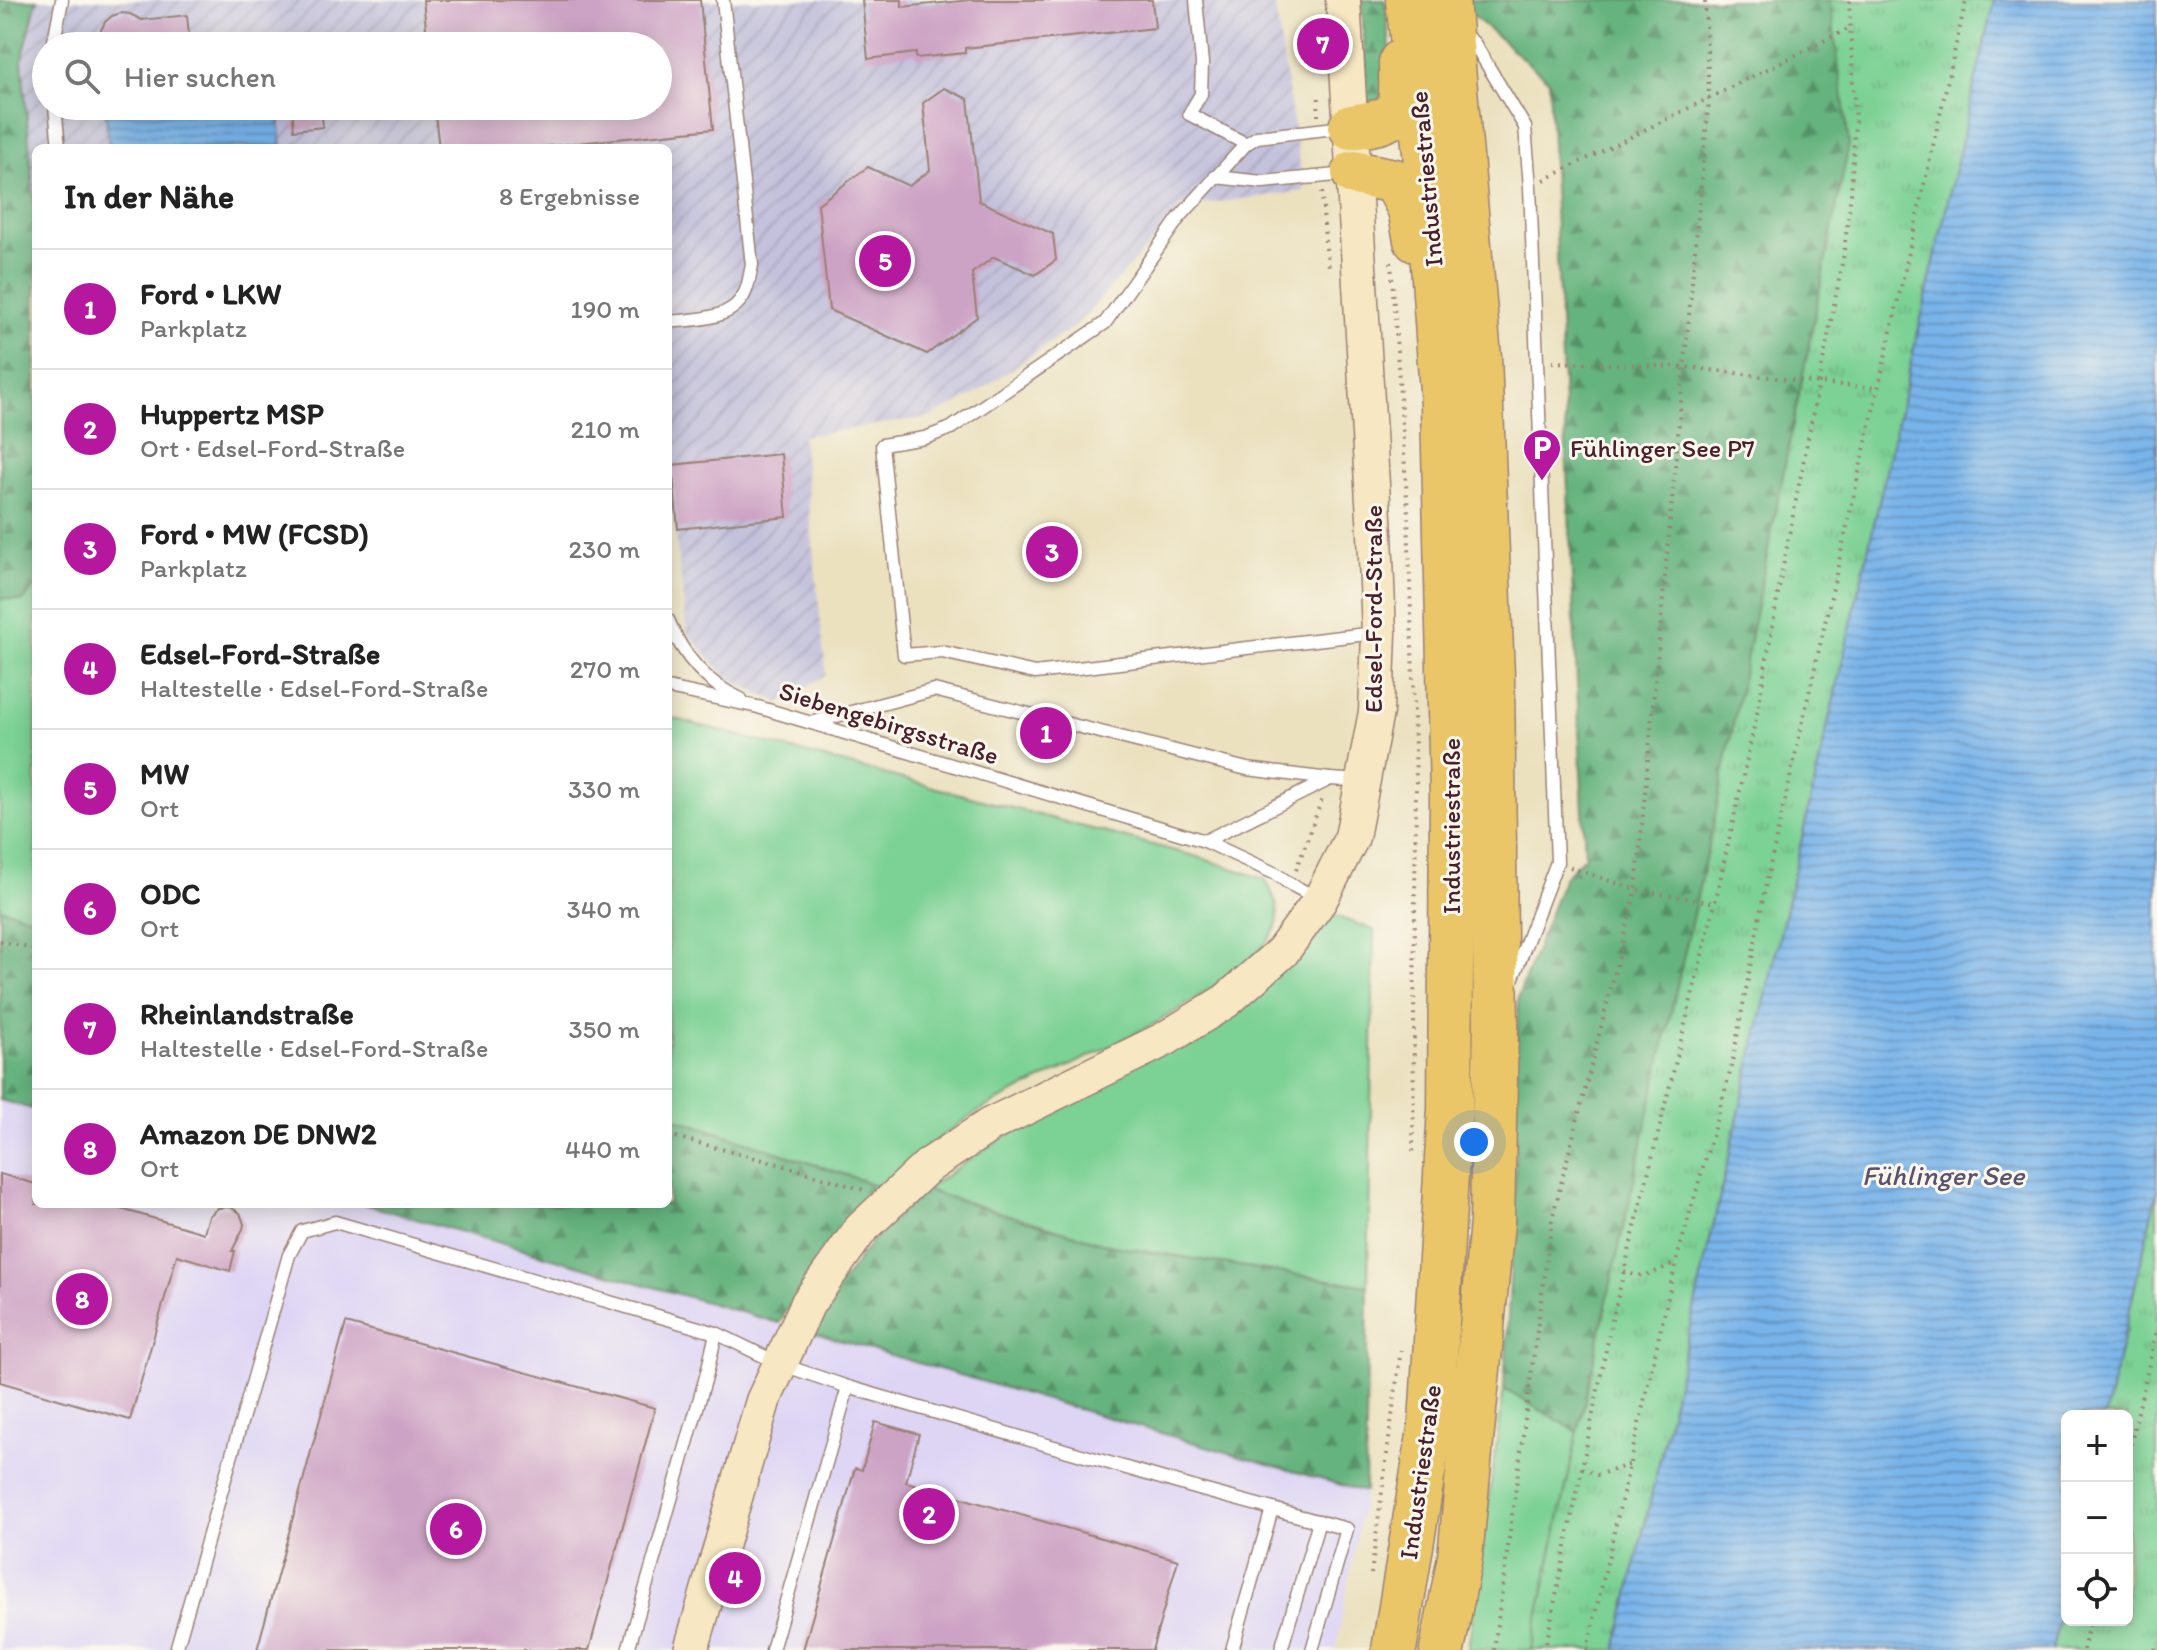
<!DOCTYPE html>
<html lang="de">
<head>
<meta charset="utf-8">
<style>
	:root { --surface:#fff; --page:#f6f6f6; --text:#222; --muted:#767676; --line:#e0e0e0; --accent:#b5179e }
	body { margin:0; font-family:Itim,sans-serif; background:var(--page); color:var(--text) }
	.controls { position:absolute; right:24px; bottom:24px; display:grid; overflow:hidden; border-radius:12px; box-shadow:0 4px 20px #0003 }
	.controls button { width:72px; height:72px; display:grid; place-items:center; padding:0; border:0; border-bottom:2px solid var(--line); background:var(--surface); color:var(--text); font:40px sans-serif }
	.you { position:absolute; left:1474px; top:1142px; width:28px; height:28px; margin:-20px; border:6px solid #fff; border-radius:50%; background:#1a73e8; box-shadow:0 0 0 12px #1a73e833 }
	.badge { display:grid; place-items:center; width:52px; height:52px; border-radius:50%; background:var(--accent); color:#fff; font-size:26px; font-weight:700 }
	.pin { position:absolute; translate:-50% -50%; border:4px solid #fff; box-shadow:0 2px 8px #0006 }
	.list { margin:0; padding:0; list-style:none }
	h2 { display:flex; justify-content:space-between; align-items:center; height:104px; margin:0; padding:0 32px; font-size:34px }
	h2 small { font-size:26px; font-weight:400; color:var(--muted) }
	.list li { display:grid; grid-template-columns:52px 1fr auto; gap:24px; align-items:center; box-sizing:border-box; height:120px; padding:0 32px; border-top:2px solid var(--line) }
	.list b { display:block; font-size:30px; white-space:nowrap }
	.list p { margin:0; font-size:26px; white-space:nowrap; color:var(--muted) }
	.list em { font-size:26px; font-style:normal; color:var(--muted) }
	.icon { flex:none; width:44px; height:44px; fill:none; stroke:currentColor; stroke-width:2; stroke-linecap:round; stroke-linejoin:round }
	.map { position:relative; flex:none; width:2157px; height:1650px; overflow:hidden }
	.search { position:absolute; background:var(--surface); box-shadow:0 4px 20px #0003; left:32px; top:32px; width:640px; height:88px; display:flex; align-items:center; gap:20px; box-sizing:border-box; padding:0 28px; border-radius:44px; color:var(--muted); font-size:30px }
	.panel { position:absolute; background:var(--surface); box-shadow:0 4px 20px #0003; left:32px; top:144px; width:640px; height:1064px; border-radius:12px }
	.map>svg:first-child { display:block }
	.built { fill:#ded5f5 }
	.industrial { fill:url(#industrial-furrows); fill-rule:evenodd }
	.grass { fill:#7cd194; stroke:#637860; stroke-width:2 }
	.forest { fill:url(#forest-firs); stroke:#586954; stroke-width:2 }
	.park { fill:url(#park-tufts); stroke:#637860; stroke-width:2 }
	.water { fill:url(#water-rules); stroke:#616a8a; stroke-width:2 }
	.building { fill:#cda3c5 }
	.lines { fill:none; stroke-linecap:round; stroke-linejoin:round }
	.lane-casing { stroke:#9a8075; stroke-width:15 }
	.secondary-casing { stroke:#9a8075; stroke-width:37 }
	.highway-casing { stroke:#9a8075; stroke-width:47 }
	.path { stroke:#9a8075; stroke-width:4; stroke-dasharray:2 6; stroke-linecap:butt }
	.lane { stroke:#fff; stroke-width:12 }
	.secondary { stroke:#f7e8c3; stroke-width:34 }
	.highway { stroke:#eac669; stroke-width:44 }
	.labels { text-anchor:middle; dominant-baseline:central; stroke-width:6; stroke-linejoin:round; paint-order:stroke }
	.street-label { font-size:26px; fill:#4a1f2b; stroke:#fbf7ec }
	.poi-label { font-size:26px; fill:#4a1f2b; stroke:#fbf7ec; text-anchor:start }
	.water-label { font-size:28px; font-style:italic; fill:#5a536e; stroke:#fbf7ec }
</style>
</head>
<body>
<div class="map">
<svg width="2157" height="1650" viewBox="0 0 2157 1650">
	<defs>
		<pattern id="industrial-furrows" width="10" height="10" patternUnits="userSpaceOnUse" patternTransform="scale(2)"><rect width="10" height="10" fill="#c3c1db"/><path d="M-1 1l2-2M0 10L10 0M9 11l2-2" fill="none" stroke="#a9a5bc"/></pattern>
		<pattern id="forest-firs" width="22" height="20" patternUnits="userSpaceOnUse" patternTransform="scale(2)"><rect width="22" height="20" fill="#65b37e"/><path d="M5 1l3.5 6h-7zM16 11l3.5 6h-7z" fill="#559167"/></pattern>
		<pattern id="park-tufts" width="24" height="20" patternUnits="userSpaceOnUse" patternTransform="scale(2)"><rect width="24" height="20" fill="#7cd194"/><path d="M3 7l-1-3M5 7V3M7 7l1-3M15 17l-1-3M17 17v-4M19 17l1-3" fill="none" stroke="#6db380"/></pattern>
		<pattern id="water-rules" width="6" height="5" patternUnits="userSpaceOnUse" patternTransform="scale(2)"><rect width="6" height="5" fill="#78b4ea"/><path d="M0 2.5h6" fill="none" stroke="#6492be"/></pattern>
	</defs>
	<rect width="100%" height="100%" fill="#fbf7ec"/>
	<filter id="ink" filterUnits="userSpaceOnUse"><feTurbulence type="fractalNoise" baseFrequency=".0125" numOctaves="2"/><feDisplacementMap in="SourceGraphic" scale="16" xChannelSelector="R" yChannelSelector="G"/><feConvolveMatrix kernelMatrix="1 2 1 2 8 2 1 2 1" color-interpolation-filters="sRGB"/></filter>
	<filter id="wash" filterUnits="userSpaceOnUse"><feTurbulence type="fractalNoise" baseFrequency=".006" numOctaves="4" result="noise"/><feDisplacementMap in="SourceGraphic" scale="32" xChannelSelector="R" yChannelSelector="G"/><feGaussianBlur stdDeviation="1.8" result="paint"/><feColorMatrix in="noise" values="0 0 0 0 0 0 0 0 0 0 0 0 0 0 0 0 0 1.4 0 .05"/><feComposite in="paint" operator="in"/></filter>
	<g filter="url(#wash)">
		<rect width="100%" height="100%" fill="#ebe1bf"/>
		<path class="built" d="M 0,1100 L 36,1110 L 36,1204 L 364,1204 L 1365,1492 L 1336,1650 L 0,1650 Z"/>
		<path class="industrial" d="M 0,0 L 1274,0 L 1304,191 L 1181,207 L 1171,221 L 1077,324 L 972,396 L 930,417 L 802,436 L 826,675 L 779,703 L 726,677 L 687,632 L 673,515 L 668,514 L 668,148 L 36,148 L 36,544 ZM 46,46 L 658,46 L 658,106 L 46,106 Z"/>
		<g class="grass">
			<path d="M 36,584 L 36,919 L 0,908 L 0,598 L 23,601 Z"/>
			<path d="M 668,717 L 1198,857 L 1265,879 C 1273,894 1284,914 1274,931 C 1265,948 1247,962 1232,973 C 1174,1019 1106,1048 1041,1080 C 1023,1089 1004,1097 986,1107 C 948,1129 912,1157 879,1186 L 668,1116 Z"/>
			<path d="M 1329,914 L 1374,930 L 1368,1286 L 1112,1246 L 925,1190 L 998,1140 L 1052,1111 Z"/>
			<path d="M 1504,1389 L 1578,1432 L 1531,1650 L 1468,1650 Z"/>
		</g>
		<g class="forest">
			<path d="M 0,0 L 37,0 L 22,60 L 36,225 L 36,584 L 23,601 L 0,598 Z"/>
			<path d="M 1356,0 L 1385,0 L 1390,46 L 1390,101 L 1364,102 L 1360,77 L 1366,75 L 1362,3 L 1356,3 Z"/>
			<path d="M 1467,0 L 1906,0 L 1849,144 L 1715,816 L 1578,1432 L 1504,1389 L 1514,1207 L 1518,997 L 1564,877 L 1585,856 L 1549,81 L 1468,11 Z"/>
			<path d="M 0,908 L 36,919 L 36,1110 L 0,1100 Z"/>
			<path d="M 668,1116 L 879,1186 L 838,1230 L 820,1255 L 779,1323 L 364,1204 L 668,1204 Z"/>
			<path d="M 925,1190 L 1112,1246 L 1368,1286 L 1365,1492 L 811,1332 L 830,1298 L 875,1237 Z"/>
		</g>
		<g class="park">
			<path d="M 1830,0 L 1994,0 L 1616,1650 L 1531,1650 L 1578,1432 L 1715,816 L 1849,144 Z"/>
			<path d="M 2157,1191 L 2157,1650 L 2052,1650 L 2067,1583 L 2067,1620 L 2127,1620 L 2127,1416 L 2105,1416 Z"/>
		</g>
		<g class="water">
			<path d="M 1994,0 L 2157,0 L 2157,1191 L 2105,1416 L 2067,1416 L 2067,1583 L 2052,1650 L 1616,1650 Z"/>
			<path d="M 105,106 L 278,106 L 282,148 L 109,148 Z"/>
		</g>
		<g id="blocks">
			<g class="building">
				<path d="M 423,0 L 700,0 L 713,129 L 530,148 L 439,148 L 434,106 L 658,106 L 658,46 L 428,46 Z"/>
				<path d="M 862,0 L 902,0 L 902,7 L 971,0 L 1152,0 L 1155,28 L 965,48 L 965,53 L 916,58 L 916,53 L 868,59 Z"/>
				<path d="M 121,13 L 130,14 L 142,20 L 187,15 L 190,46 L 99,46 L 101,30 L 105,22 L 112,16 Z"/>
				<path d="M 944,88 L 968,99 L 979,201 L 1053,234 L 1056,260 L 1035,275 L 994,257 L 972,273 L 977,317 L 927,354 L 829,310 L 818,204 L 868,167 L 909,186 L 930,170 L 923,103 Z"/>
				<path d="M 292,106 L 321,106 L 323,127 L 294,130 Z"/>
				<path d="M 781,454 L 787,517 L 678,529 L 672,465 Z"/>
				<path d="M 0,1174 L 36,1184 L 36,1204 L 104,1204 L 204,1233 L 209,1216 L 218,1208 L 230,1207 L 240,1213 L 244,1224 L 243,1229 L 232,1251 L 235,1251 L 230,1271 L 177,1255 L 130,1420 L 0,1382 Z"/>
				<path d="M 346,1323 L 655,1408 L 589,1650 L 257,1650 Z"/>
				<path d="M 875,1422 L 919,1434 L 906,1482 L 1178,1560 L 1152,1650 L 803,1650 L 855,1468 L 862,1470 Z"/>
			</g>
		</g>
	</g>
	<g filter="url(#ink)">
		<use href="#blocks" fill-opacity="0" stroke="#9a8075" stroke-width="2"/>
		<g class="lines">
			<g class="lane-casing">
				<g id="lane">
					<path d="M 1196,0 L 1202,63 L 1201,94 L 1189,114 L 1246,144"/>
					<path d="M 1461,32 L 1474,43 L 1525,127 L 1530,187 L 1557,862 L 1512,980"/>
					<path d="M 53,46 L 62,0"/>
					<path d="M 55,106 L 59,148"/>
					<path d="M 1344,127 L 1257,137 L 1246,144 L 1179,218 L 1105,323 L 951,428 L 925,438 L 882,445 L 904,655 L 942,652 L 1035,673 L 1375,633"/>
					<path d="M 1215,177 L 1263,182 L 1347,174"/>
					<path d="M 668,322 C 695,319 735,321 746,290 C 749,283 750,273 752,265 L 723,0"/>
					<path d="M 668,620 C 683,656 705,683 741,699"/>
					<path d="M 668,688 L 758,707 L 1205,841 L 1276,874 L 1290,884 L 1317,898"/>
					<path d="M 814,722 L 934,690 L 1247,769 L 1330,779 L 1361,781"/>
					<path d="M 1205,841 L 1330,779"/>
					<path d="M 848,1387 L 1202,1490 L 1347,1529 L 1312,1650"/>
					<path d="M 176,1650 L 289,1255 L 302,1231 L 335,1222 L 716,1333 L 780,1364 L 848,1387 L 772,1650"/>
					<path d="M 628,1650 L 707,1373 L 716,1333"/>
					<path d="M 1232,1650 L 1272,1509"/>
					<path d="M 1281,1650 L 1319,1521"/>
				</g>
			</g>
			<g class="secondary-casing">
				<path id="secondary" d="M 691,1650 L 763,1401 L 808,1303 L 861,1229 L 928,1166 L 990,1125 L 1165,1039 L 1226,1001 L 1282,952 L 1320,900 L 1352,837 L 1376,712 L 1379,633 L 1375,534 L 1343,0"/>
			</g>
			<g class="highway-casing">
				<g id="highway">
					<path d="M 1351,127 C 1404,120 1402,113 1401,62"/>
					<path d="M 1354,173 L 1395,181 L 1410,209 L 1416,240"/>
					<path d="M 1394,1650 L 1431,1423 L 1450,1109 L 1452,797 L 1443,406 L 1425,152 L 1408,0"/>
					<path d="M 1442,1650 L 1460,1557 L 1492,1222 L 1496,1024 L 1492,676 L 1479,357 L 1447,0"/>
				</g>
			</g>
			<g class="path">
				<path d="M 1318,116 L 1319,92"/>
				<path d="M 1544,180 L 1850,28"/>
				<path d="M 1322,192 L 1325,242 L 1329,267"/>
				<path d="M 1391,262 L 1408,513 L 1416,781 L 1413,1153"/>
				<path d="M 1552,362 L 1685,367 L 1819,383 L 1878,388"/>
				<path d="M 1570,867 L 1636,890 L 1715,903"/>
				<path d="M 1296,870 L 1322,799"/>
				<path d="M 0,941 L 36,950"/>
				<path d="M 668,1135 L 786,1166 L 864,1190"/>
				<path d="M 1624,1271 C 1642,1281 1659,1271 1676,1262"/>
				<path d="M 2127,1460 L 2157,1329"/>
				<path d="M 1582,1468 L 1597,1475 L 1629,1465"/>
				<path d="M 1371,1574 L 1401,1349"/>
				<path d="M 1494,1650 L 1552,1219 L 1636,890 L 1709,98 L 1705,0"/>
				<path d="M 1545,1650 L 1612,1320 L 1715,903 L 1758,709 L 1781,577 L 1843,259 L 1851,194 L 1855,122 L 1849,0"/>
				<path d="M 1587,1650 L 1676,1262 L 1731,1069 L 1765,888 L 1966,0"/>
				<path d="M 2083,1650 L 2090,1620"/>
				<path d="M 2155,1650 L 2157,1646"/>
			</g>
			<use href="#lane" class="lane"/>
			<use href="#secondary" class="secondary"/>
			<use href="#highway" class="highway"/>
		</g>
	</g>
	<defs>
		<g id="parking-pin" transform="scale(2)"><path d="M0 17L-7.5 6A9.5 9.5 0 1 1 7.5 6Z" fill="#b5179e" stroke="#fbf7ec"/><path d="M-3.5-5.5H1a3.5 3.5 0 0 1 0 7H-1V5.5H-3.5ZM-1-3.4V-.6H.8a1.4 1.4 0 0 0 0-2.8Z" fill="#fff"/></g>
	</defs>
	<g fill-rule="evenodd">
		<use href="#parking-pin" x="1542" y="448"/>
	</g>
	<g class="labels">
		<g class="street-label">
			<text transform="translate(1426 179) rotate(-95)">Industriestraße</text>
			<text transform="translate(1373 609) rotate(-90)">Edsel-Ford-Straße</text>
			<text transform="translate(889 723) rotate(17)">Siebengebirgsstraße</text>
			<text transform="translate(1451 826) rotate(-90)">Industriestraße</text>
			<text transform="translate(1420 1472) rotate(-82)">Industriestraße</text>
		</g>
		<g class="poi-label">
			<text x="1570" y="448">Fühlinger See P7</text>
		</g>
		<g class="water-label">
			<text x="1943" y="1175">Fühlinger See</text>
		</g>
	</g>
</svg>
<div class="controls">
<button>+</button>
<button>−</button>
<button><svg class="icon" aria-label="locate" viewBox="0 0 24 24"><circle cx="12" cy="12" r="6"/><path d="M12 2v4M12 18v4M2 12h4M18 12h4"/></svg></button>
</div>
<div class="you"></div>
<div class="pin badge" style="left:1046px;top:733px">1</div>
<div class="pin badge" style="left:929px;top:1514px">2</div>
<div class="pin badge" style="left:1052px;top:552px">3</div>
<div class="pin badge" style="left:735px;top:1578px">4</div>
<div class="pin badge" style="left:885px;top:261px">5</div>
<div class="pin badge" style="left:456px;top:1529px">6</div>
<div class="pin badge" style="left:1323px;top:44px">7</div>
<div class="pin badge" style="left:82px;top:1299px">8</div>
<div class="search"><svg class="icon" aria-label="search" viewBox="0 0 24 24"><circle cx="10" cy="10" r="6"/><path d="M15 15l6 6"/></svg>Hier suchen</div>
<section class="panel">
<h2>In der Nähe<small>8 Ergebnisse</small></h2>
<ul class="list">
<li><span class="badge">1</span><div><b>Ford • LKW</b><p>Parkplatz</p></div><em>190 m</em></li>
<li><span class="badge">2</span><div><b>Huppertz MSP</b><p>Ort · Edsel-Ford-Straße</p></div><em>210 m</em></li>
<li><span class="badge">3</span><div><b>Ford • MW (FCSD)</b><p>Parkplatz</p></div><em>230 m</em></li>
<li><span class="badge">4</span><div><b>Edsel-Ford-Straße</b><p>Haltestelle · Edsel-Ford-Straße</p></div><em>270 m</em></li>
<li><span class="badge">5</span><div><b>MW</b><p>Ort</p></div><em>330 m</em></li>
<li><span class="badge">6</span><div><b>ODC</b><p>Ort</p></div><em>340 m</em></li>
<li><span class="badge">7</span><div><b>Rheinlandstraße</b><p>Haltestelle · Edsel-Ford-Straße</p></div><em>350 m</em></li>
<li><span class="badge">8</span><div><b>Amazon DE DNW2</b><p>Ort</p></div><em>440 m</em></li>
</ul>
</section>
</div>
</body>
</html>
